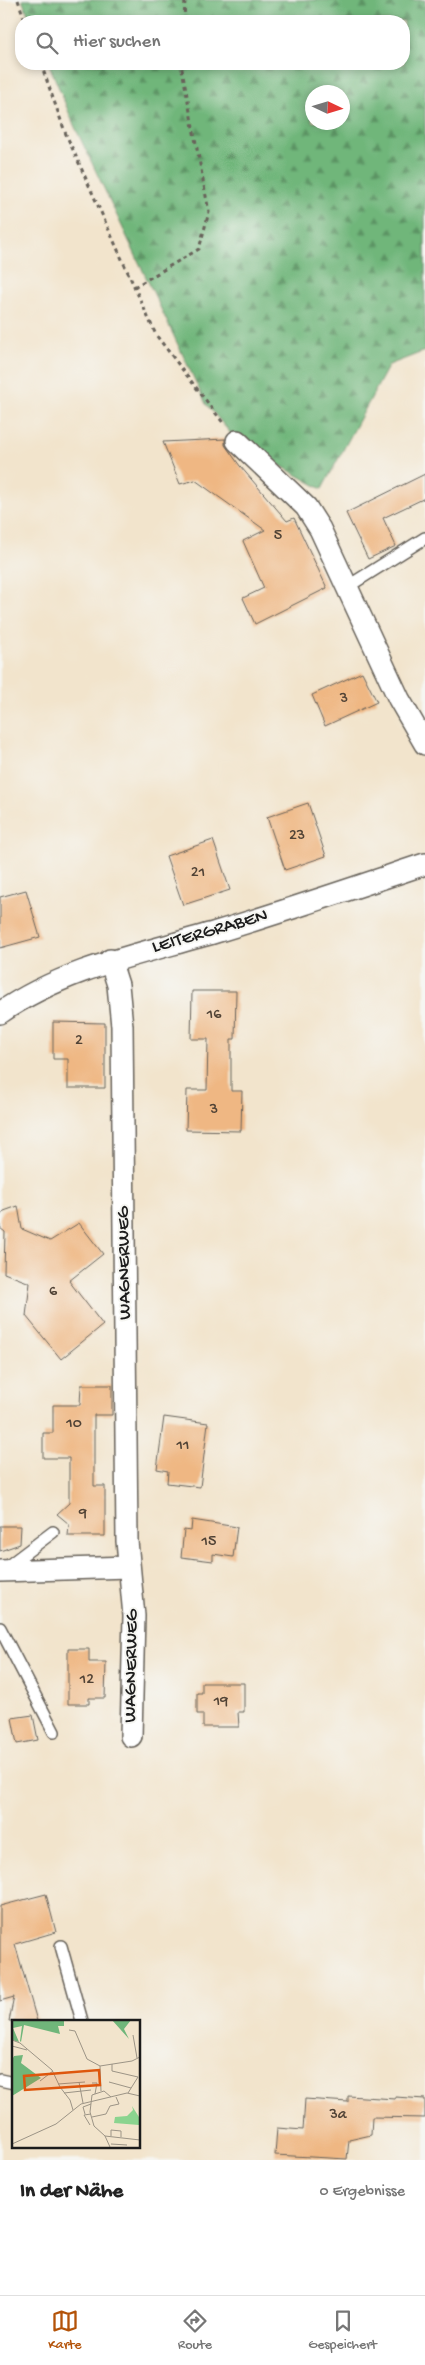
<!DOCTYPE html>
<html lang="de">
<head>
<meta charset="utf-8">
<style>
	:root { --surface:#fff; --page:#f2f2f2; --text:#222; --muted:#767676; --line:#e0e0e0; --accent:#b45309 }
	body { margin:0; font-family:"Gochi Hand",sans-serif; background:var(--page); color:var(--text) }
	.compass { position:absolute; left:305px; top:85px; width:45px; height:45px; border-radius:50%; background:var(--surface); box-shadow:0 2px 8px #0003; rotate:94deg }
	.list { margin:0; padding:0; list-style:none }
	h2 { display:flex; justify-content:space-between; align-items:center; height:65px; margin:0; padding:0 20px; font-size:21px }
	h2 small { font-size:16px; font-weight:400; color:var(--muted) }
	.icon { flex:none; width:28px; height:28px; fill:none; stroke:currentColor; stroke-width:2; stroke-linecap:round; stroke-linejoin:round }
	.map { position:relative; flex:none; width:425px; height:2160px; overflow:hidden }
	.search { position:absolute; background:var(--surface); box-shadow:0 2px 8px #0003; left:15px; right:15px; top:15px; height:55px; display:flex; align-items:center; gap:12px; box-sizing:border-box; padding:0 18px; border-radius:20px; color:var(--muted); font-size:19px }
	.sheet { height:135px; background:var(--surface) }
	nav { display:flex; justify-content:space-around; align-items:center; box-sizing:border-box; height:70px; border-top:1px solid var(--line); background:var(--surface); font-size:14px; color:var(--muted) }
	nav a { display:grid; justify-items:center; gap:2px }
	nav .on { color:var(--accent) }
	.map>svg:first-child { display:block }
	.forest { fill:url(#forest-firs); stroke:#46694b; fill-rule:evenodd }
	.building { fill:#efb783 }
	.lines { fill:none; stroke-linecap:round; stroke-linejoin:round }
	.service-casing { stroke:#67625a; stroke-width:14 }
	.minor-casing { stroke:#67625a; stroke-width:24 }
	.path { stroke:#67625a; stroke-width:3; stroke-dasharray:4 4; stroke-linecap:butt }
	.service { stroke:#fff; stroke-width:11 }
	.minor { stroke:#fff; stroke-width:21 }
	.labels { text-anchor:middle; dominant-baseline:central; stroke-width:4; stroke-linejoin:round; paint-order:stroke }
	.number-label { font-size:16px; fill:#514336 }
	.street-label { font-size:19px; fill:#1c1c1c; stroke:#f6f6f2 }
	.inset-road { fill:none; stroke:#9c9486; stroke-width:1 }
	.view { fill:#de560d; fill-opacity:0.15; stroke:#de560d; stroke-width:2.5 }
	.inset-edge { fill:none; stroke:#1c1c1c; stroke-width:2.5 }
</style>
</head>
<body>
<div class="map">
<svg width="425" height="2160" viewBox="0 0 425 2160">
	<defs>
		<pattern id="forest-firs" width="22" height="20" patternUnits="userSpaceOnUse" patternTransform="scale(1.25)"><rect width="22" height="20" fill="#70b67a"/><path d="M5 1l3.5 6h-7zM16 11l3.5 6h-7z" fill="#5b9363"/></pattern>
	</defs>
	<rect width="100%" height="100%" fill="#f6f6f2"/>
	<filter id="ink" filterUnits="userSpaceOnUse"><feTurbulence type="fractalNoise" baseFrequency=".02" numOctaves="2"/><feDisplacementMap in="SourceGraphic" scale="10" xChannelSelector="R" yChannelSelector="G"/><feConvolveMatrix kernelMatrix="1 2 1 2 8 2 1 2 1" color-interpolation-filters="sRGB"/></filter>
	<filter id="wash" filterUnits="userSpaceOnUse"><feTurbulence type="fractalNoise" baseFrequency=".0096" numOctaves="4" result="noise"/><feDisplacementMap in="SourceGraphic" scale="20" xChannelSelector="R" yChannelSelector="G"/><feGaussianBlur stdDeviation="1.12" result="paint"/><feColorMatrix in="noise" values="0 0 0 0 0 0 0 0 0 0 0 0 0 0 0 0 0 1.4 0 .05"/><feComposite in="paint" operator="in"/></filter>
	<g filter="url(#wash)">
		<rect width="100%" height="100%" fill="#f2e4cc"/>
		<path class="forest" d="M 22,0 L 425,0 L 425,351 L 389,365 L 322,489 L 237,441 L 206,404 L 74,125 L 49,64 L 404,64 L 404,21 L 31,21 ZM 312,92 L 342,92 L 342,122 L 312,122 Z"/>
		<g id="blocks">
			<g class="building">
				<path d="M 225,439 L 225,445 L 240,466 L 287,521 L 294,518 L 327,588 L 255,624 L 243,598 L 264,588 L 243,541 L 265,530 L 195,480 L 180,484 L 163,442 Z"/>
				<path d="M 425,474 L 425,498 L 383,518 L 396,546 L 368,559 L 346,513 Z"/>
				<path d="M 362,672 L 377,702 L 325,726 L 312,695 Z"/>
				<path d="M 308,803 L 326,856 L 285,870 L 267,817 Z"/>
				<path d="M 213,840 L 230,890 L 183,905 L 166,856 Z"/>
				<path d="M 26,890 L 40,937 L 0,948 L 0,897 Z"/>
				<path d="M 192,991 L 236,991 L 235,1039 L 231,1039 L 231,1091 L 242,1091 L 241,1131 L 186,1130 L 187,1090 L 207,1090 L 208,1039 L 191,1039 Z"/>
				<path d="M 53,1022 L 105,1023 L 105,1088 L 68,1088 L 68,1059 L 53,1059 Z"/>
				<path d="M 18,1206 L 22,1229 L 50,1241 L 79,1223 L 103,1254 L 69,1281 L 103,1325 L 61,1359 L 26,1316 L 30,1283 L 4,1273 L 5,1232 L 0,1228 L 0,1216 L 4,1211 Z"/>
				<path d="M 81,1385 L 112,1385 L 112,1415 L 94,1415 L 94,1486 L 105,1486 L 105,1536 L 68,1536 L 69,1524 L 57,1514 L 69,1503 L 69,1458 L 43,1458 L 43,1433 L 53,1433 L 53,1405 L 80,1405 Z"/>
				<path d="M 164,1417 L 208,1423 L 200,1487 L 167,1483 L 168,1471 L 157,1469 Z"/>
				<path d="M 192,1520 L 237,1527 L 233,1557 L 213,1554 L 213,1561 L 181,1557 L 184,1530 L 191,1531 Z"/>
				<path d="M 0,1526 L 21,1526 L 20,1544 L 0,1551 Z"/>
				<path d="M 68,1649 L 89,1649 L 89,1662 L 106,1662 L 105,1698 L 89,1698 L 89,1704 L 68,1704 Z"/>
				<path d="M 202,1683 L 244,1683 L 244,1712 L 238,1712 L 239,1727 L 203,1727 L 203,1714 L 197,1714 L 197,1693 L 202,1693 Z"/>
				<path d="M 33,1715 L 38,1740 L 17,1744 L 12,1718 Z"/>
				<path d="M 46,1894 L 56,1932 L 15,1944 L 37,2021 L 9,2021 L 14,1997 L 0,2001 L 0,1906 Z"/>
				<path d="M 348,2096 L 395,2099 L 395,2097 L 425,2099 L 425,2118 L 372,2117 L 371,2135 L 349,2140 L 347,2159 L 275,2155 L 277,2128 L 303,2130 L 305,2099 L 348,2102 Z"/>
			</g>
		</g>
	</g>
	<g filter="url(#ink)">
		<use href="#blocks" fill-opacity="0" stroke="#67625a" stroke-width="1"/>
		<g class="lines">
			<g class="service-casing">
				<g id="service">
					<path d="M 347,587 L 425,538"/>
					<path d="M 4,1569 L 53,1532"/>
					<path d="M 0,1628 L 54,1732"/>
					<path d="M 61,1946 L 82,2021"/>
					<path d="M 0,2080 L 14,2083"/>
				</g>
			</g>
			<g class="minor-casing">
				<g id="minor">
					<path d="M 237,441 L 306,507 L 320,529 L 399,699 L 425,744"/>
					<path d="M 110,960 L 118,985 L 122,1026 L 127,1541 L 134,1616 L 131,1736"/>
					<path d="M 0,1013 C 65,968 141,954 216,932 C 286,911 356,887 425,864"/>
					<path d="M 0,1571 L 129,1567"/>
				</g>
			</g>
			<g class="path">
				<path d="M 18,0 L 25,21"/>
				<path d="M 184,21 L 185,0"/>
				<path d="M 41,64 L 65,132 L 156,335 L 224,424"/>
				<path d="M 134,287 L 199,249 L 209,212 L 181,64"/>
			</g>
			<use href="#service" class="service"/>
			<use href="#minor" class="minor"/>
		</g>
	</g>
	<g class="labels">
		<g class="number-label">
			<text x="278" y="536">5</text>
			<text x="344" y="699">3</text>
			<text x="297" y="836">23</text>
			<text x="198" y="873">21</text>
			<text x="214" y="1015">16</text>
			<text x="79" y="1041">2</text>
			<text x="214" y="1110">3</text>
			<text x="53" y="1292">6</text>
			<text x="74" y="1424">10</text>
			<text x="183" y="1446">11</text>
			<text x="83" y="1514">9</text>
			<text x="209" y="1542">15</text>
			<text x="87" y="1680">12</text>
			<text x="221" y="1702">19</text>
			<text x="338" y="2115">3a</text>
		</g>
		<g class="street-label">
			<text transform="translate(210 932) rotate(-16)">LEITERGRABEN</text>
			<text transform="translate(125 1263) rotate(-91)">WAGNERWEG</text>
			<text transform="translate(132 1666) rotate(-89)">WAGNERWEG</text>
		</g>
	</g>
	<g transform="translate(12 2020)">
		<rect width="128" height="128" fill="#f2e4cc"/>
		<path d="M 120,86 L 127,97 L 127,105 L 102,103 L 103,97 L 115,96 L 121,90 Z" fill="#8bd48f"/>
		<path d="M 0,0 L 52,0 L 52,6 L 46,6 L 48,14 L 12,5 L 9,22 L 12,25 L 8,21 L 10,6 L 1,8 L 7,22 L 0,20 ZM 100,0 L 119,0 L 112,9 L 117,19 ZM 11,35 L 9,43 L 29,58 L 0,76 L 0,40 L 2,36 Z" fill="#70b67a"/>
		<path class="inset-road" d="M 57,10 L 63,11 L 75,39 L 88,46 L 89,71M 121,15 L 125,38M 0,20 L 8,23 L 40,50 L 48,67 L 58,80 L 61,90M 0,26 L 15,30M 100,44 L 100,51 L 126,57 L 116,73M 88,46 L 120,41 L 128,37M 28,61 L 41,51M 67,62 L 71,83M 97,62 L 119,68M 80,63 L 85,63 L 83,74M 46,64 L 73,62M 52,73 L 79,70M 73,94 L 71,87 L 79,84M 80,97 L 94,94 L 98,86 L 107,84 L 104,77M 78,105 L 72,95 L 79,94M 93,116 L 128,120M 99,116 L 99,110 L 109,111 L 109,117M 0,124 L 44,104 L 69,84 L 115,73 L 128,76M 99,124 L 115,125M 98,127 L 93,116 L 82,106 L 78,92 L 80,75 L 92,71 L 99,77"/>
		<path class="view" d="M 87,50 L 88,65 L 13,70 L 12,56 Z"/>
		<rect width="128" height="128" class="inset-edge"/>
	</g>
</svg>
<svg class="compass" viewBox="-18 -18 36 36"><path d="M0-13l5 13h-10z" fill="#e53935"/><path d="M0 13l5-13h-10z" fill="#767676"/></svg>
<div class="search"><svg class="icon" aria-label="search" viewBox="0 0 24 24"><circle cx="10" cy="10" r="6"/><path d="M15 15l6 6"/></svg>Hier suchen</div>
</div>
<section class="sheet">
<h2>In der Nähe<small>0 Ergebnisse</small></h2>
<ul class="list">
</ul>
</section>
<nav>
<a class="on"><svg class="icon" aria-label="map" viewBox="0 0 24 24"><path d="M3 6l6-2 6 2 6-2v14l-6 2-6-2-6 2zM9 4v14M15 6v14"/></svg>Karte</a>
<a><svg class="icon" aria-label="directions" viewBox="0 0 24 24"><path d="M12 3l9 9-9 9-9-9zM9 14v-3h6M13 9l2 2-2 2"/></svg>Route</a>
<a><svg class="icon" aria-label="saved" viewBox="0 0 24 24"><path d="M7 4h10v16l-5-4-5 4z"/></svg>Gespeichert</a>
</nav>
</body>
</html>
